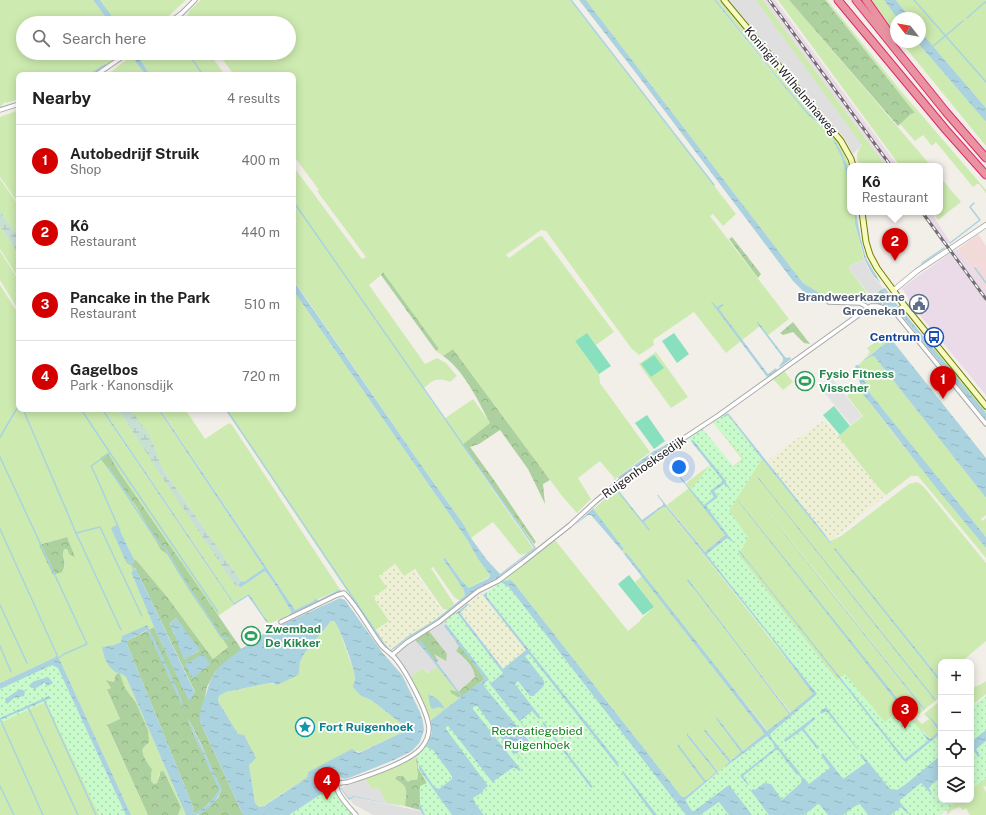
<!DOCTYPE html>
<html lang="en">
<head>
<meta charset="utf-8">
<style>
	:root { --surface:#fff; --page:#f2f2f2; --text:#222; --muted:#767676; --line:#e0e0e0; --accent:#d40000 }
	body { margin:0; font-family:"Public Sans",sans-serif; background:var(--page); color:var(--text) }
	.controls { position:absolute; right:12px; bottom:12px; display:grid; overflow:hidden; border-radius:8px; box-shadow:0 2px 10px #0003 }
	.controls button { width:36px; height:36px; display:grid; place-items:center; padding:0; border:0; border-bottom:1px solid var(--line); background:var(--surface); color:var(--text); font:20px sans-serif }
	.compass { position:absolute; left:890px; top:12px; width:36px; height:36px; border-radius:50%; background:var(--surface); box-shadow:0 2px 10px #0003; rotate:301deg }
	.you { position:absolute; left:679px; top:467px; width:14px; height:14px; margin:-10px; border:3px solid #fff; border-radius:50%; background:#1a73e8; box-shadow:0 0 0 6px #1a73e833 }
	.badge { display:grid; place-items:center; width:26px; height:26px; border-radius:50%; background:var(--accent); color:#fff; font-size:13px; font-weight:700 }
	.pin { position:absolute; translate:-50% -33px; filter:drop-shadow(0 1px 2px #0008) }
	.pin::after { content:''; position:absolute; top:21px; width:14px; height:12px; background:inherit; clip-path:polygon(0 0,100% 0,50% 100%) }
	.popup { position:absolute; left:847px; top:163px; width:96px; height:52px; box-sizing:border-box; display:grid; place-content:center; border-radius:8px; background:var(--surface); filter:drop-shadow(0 1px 3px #0005); font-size:13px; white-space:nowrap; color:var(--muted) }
	.popup b { font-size:15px; color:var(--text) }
	.popup::after { content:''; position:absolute; left:50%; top:100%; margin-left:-8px; border:8px solid transparent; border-top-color:var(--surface) }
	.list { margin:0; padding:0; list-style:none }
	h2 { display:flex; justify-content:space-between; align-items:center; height:52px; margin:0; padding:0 16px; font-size:17px }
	h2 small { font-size:13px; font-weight:400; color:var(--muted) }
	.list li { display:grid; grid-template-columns:26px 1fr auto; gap:12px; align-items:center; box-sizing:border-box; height:72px; padding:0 16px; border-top:1px solid var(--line) }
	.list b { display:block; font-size:15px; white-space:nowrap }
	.list p { margin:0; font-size:13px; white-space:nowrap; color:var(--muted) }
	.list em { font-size:13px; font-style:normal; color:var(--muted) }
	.icon { flex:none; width:22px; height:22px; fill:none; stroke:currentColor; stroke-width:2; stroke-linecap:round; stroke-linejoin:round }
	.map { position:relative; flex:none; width:986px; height:815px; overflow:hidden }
	.search { position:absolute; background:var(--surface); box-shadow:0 2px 10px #0003; left:16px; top:16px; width:280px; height:44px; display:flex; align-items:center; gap:10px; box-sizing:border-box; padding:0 14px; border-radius:22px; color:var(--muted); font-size:15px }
	.panel { position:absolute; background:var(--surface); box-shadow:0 2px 10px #0003; left:16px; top:72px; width:280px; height:340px; border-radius:8px }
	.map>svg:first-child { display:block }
	.residential { fill:#e0dfdf }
	.commercial { fill:#f2dad9 }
	.industrial { fill:#ebdbe8 }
	.farmland { fill:url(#farmland-dots) }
	.grass { fill:#cdebb0; fill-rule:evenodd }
	.forest { fill:url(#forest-crowns); fill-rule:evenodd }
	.wetland { fill:url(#wetland-marsh) }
	.park { fill:url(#park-dots) }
	.pitch { fill:#88e0be }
	.parking { fill:#e2e2e2 }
	.water { fill:url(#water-ripples); fill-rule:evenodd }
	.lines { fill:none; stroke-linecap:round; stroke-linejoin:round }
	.stream { stroke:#aad3df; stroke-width:1.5 }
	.minor-casing { stroke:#a9a9a9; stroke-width:5.5 }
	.tertiary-casing { stroke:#a9a9a9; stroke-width:6 }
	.secondary-casing { stroke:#707d05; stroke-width:7 }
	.motorway-casing { stroke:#dc2a67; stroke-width:9 }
	.minor { stroke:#fff; stroke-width:3.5 }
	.tertiary { stroke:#fff; stroke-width:4.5 }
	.secondary { stroke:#f7fabf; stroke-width:5 }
	.motorway { stroke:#e892a2; stroke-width:7 }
	.rail-casing { stroke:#707070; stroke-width:3 }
	.rail { stroke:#fff; stroke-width:1.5; stroke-dasharray:4.5; stroke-linecap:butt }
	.labels { text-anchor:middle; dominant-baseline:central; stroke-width:3.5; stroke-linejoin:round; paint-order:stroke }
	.street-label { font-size:12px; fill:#222; stroke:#fff }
	.service-label { font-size:12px; font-weight:bold; fill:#4e5e75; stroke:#fff; text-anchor:end }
	.transit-label { font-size:12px; font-weight:bold; fill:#164399; stroke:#fff; text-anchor:end }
	.leisure-label { font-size:12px; font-weight:bold; fill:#27864d; stroke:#fff; text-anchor:start }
	.culture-label { font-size:12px; font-weight:bold; fill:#0d838f; stroke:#fff; text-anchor:start }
	.park-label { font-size:12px; fill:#0c8416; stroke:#fff }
</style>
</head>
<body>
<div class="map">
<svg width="986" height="815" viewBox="0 0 986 815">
	<defs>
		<pattern id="farmland-dots" width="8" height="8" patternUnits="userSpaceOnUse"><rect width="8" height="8" fill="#eef0d5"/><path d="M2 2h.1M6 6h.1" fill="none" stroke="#ccceb7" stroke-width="1.8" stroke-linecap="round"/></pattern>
		<pattern id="forest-crowns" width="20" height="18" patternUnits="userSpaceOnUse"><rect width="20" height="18" fill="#add19e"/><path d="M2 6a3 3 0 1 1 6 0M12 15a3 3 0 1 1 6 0" fill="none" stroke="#95b388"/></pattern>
		<pattern id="wetland-marsh" width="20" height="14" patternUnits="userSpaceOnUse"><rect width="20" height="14" fill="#c6e0d4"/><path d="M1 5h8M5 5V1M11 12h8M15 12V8" fill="none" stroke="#aac0b6"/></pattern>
		<pattern id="park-dots" width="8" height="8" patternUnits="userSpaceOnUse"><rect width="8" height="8" fill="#c8facc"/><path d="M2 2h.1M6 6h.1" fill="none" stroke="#acd6af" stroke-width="1.8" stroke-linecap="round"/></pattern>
		<pattern id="water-ripples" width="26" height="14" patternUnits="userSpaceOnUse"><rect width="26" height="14" fill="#aad3df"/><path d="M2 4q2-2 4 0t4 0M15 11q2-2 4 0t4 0" fill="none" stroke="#92b5bf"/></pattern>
	</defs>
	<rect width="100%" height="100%" fill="#f2efe9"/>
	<g class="residential">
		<path d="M 728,0 L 757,0 L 861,142 L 861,146 L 853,154 L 844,138 Z"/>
		<path d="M 864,259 L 871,274 L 883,288 L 872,298 L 849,269 L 850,268 L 849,267 Z"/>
		<path d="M 444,621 L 457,640 L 459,646 L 456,651 L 469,664 L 475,673 L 475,677 L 458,692 L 422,668 L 410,678 L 396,658 L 396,653 L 400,649 L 415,640 L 426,652 L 434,653 L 434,638 L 429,631 Z"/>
		<path d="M 364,778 L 373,790 L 378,787 L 387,803 L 354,796 L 349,798 L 341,788 Z"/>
		<path d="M 353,797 L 420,811 L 423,815 L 373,815 L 353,804 L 350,799 Z"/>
	</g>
	<path class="commercial" d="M 978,234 L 986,246 L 986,288 L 958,249 Z"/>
	<g class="industrial">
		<path d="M 763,0 L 775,0 L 898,166 L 886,166 Z"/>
		<path d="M 920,212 L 931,212 L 950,242 L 944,246 Z"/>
		<path d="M 958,249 L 986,288 L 986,395 L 918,313 L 902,288 L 950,253 Z"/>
	</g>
	<g class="farmland">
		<path d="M 825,420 L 879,488 L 886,495 L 830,541 L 767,461 L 785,447 Z"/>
		<path d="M 395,564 L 404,576 L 413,570 L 446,616 L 388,651 L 374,631 L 389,621 L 373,597 L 387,588 L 379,576 Z"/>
		<path d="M 481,593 L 527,650 L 503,669 L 460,613 L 468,605 L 467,604 Z"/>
	</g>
	<g class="grass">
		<path d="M 0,0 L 93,0 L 110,23 L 23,23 L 23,53 L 120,53 L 105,67 L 92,75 L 19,75 L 19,99 L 6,103 L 5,102 L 0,107 Z"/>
		<path d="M 100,0 L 186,0 L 161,23 L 117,23 Z"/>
		<path d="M 201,0 L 570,0 L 736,214 L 723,226 L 713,214 L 710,216 L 789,319 L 768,335 L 760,326 L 726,353 L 694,312 L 653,340 L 654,345 L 639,355 L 631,348 L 546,231 L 541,230 L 506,255 L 509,258 L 538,237 L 542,236 L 614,332 L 596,345 L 587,333 L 575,341 L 599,374 L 600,383 L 650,452 L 615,479 L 600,461 L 578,478 L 591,499 L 577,513 L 562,496 L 453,349 L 443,356 L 436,351 L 439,349 L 383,272 L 381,275 L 369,285 L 425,364 L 437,358 L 446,363 L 457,376 L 450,382 C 436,377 433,380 423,389 L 444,419 L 473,399 L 490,423 L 462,445 L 533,548 L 528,553 L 521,555 L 519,554 L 493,522 L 471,538 L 464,525 L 426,472 L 293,279 L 293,166 L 362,259 L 366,257 L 317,191 L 319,190 L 293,155 L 293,75 L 234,75 L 218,53 L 289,53 L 289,23 L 192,23 L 187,16 L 190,10 Z"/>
		<path d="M 586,0 L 714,0 C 741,34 768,69 797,102 C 810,117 828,129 837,147 C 849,169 850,188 850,212 L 855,212 L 855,224 L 864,259 L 850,266 L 849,269 L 873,301 L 870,302 L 868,298 L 840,297 L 839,297 L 840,300 L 834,300 L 833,297 L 823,295 L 803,283 Z"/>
		<path d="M 716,0 L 720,0 L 771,63 L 841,145 L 850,168 L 850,180 C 845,159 837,142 823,126 C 819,122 816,117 811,116 L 774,73 Z"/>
		<path d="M 756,0 L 763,0 L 886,166 L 861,166 C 855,159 856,152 862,145 Z"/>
		<path d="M 778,0 L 789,0 L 931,166 L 900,166 Z"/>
		<path d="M 825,0 L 827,0 L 900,90 L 986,190 L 986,193 L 979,184 L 977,184 L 973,187 L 936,142 L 932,146 L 923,135 L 915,141 L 900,124 L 911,114 L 915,113 Z"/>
		<path d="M 871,0 L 884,0 L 897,18 L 896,18 L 896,35 Z"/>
		<path d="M 896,0 L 986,0 L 986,108 L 920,31 L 920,18 L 910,18 Z"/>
		<path d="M 901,42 L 917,42 L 986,122 L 986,146 Z"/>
		<path d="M 136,53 L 209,53 L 225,75 L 150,75 Z"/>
		<path d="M 130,57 L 133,57 L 146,75 L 107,75 Z"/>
		<path d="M 19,110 L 19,204 L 0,177 L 0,117 Z"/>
		<path d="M 940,177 L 961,202 L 938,220 L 933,212 L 940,212 Z"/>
		<path d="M 0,179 L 19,206 L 19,239 L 0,211 Z"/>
		<path d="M 0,226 L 19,255 L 19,279 L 0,249 Z"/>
		<path d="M 0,251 L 19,281 L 19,311 L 0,280 Z"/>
		<path d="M 0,285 L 19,315 L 19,409 L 101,409 L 234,605 L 218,616 L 120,473 L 108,454 L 136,506 L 161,550 L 167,554 L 189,590 L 228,647 L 214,660 L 168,598 L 137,561 L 134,559 L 125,540 L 126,562 L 136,569 L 131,572 L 154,627 L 149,629 L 147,625 L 123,636 L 121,642 L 114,645 L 102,648 C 103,658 109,667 118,673 L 114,678 L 114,682 L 107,680 L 111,688 L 107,691 L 120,719 L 107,726 L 148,815 L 131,815 L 58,656 L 0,683 ZM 67,537 L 69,552 L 67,549 L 64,549 L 63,551 L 65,566 L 63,570 L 53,575 L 39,545 Z"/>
		<path d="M 293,290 L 468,541 L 478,559 L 490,575 L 489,577 L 469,588 L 461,580 L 445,558 L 443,559 L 464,590 L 465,598 L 462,602 L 454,597 L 433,567 L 431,568 L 453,602 L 454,604 L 448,610 L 443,609 L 415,569 L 404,576 L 395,564 L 379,576 L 387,588 L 373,597 L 389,621 L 374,631 L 225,409 L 293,409 Z"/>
		<path d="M 889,337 L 891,339 L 889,341 L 865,358 L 866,359 L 872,356 L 874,356 L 986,498 L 986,515 L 981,519 L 982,521 L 986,518 L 986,537 L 869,392 L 859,365 L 870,352 L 867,348 L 877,341 L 880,344 Z"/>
		<path d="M 934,347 L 986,409 L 986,413 L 933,349 Z"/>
		<path d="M 656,352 L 688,397 L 671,408 L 639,364 Z"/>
		<path d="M 784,371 L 793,382 L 783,390 L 773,379 Z"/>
		<path d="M 860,385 L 863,394 L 892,432 L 986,548 L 986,558 L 918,476 L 911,476 L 886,495 L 879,488 L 838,436 L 863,416 L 847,396 Z"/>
		<path d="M 103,409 L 118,409 L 235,585 L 241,587 L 265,571 L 274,583 L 291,611 L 290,615 L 291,615 L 268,624 L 268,622 L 249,594 L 234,603 Z"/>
		<path d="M 130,409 L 158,409 L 264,568 L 244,582 L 241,581 L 162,468 L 158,461 L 152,441 Z"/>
		<path d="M 160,409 L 185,409 L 205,439 L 229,423 L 232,425 L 339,588 L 338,590 L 295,610 Z"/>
		<path d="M 726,413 L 726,414 L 724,415 L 728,415 L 762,459 L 830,543 L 830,541 L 841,536 L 909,484 L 917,482 L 923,486 L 986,563 L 986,641 L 961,662 L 941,662 L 941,680 L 835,549 L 941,683 L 941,696 L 936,701 L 757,477 L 935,701 L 913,719 L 737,499 L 913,722 L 917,719 L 922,724 L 929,719 L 924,714 L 941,700 L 941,707 L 939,704 L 937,704 L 941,709 L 941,729 L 930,739 L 923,731 L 905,759 L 738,551 L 907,761 L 941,733 L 941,755 L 704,803 L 718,772 L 688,734 L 688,736 L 716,772 L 715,773 L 707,780 L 705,780 L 678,745 L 704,781 L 704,782 L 685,797 L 683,798 L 514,583 L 511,580 L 502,581 L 555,540 L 628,631 L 640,621 L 640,620 L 654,607 L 635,582 L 642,576 L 764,733 L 764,734 L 743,751 L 717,717 L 717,720 L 742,752 L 731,761 L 705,729 L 705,732 L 729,762 L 725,766 L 817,695 L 727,537 L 707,507 L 731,468 L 742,459 L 713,422 ZM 756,496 L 925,709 L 924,710 Z"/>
		<path d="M 710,465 L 704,505 L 686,483 Z"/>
		<path d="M 689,488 L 725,535 L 705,552 L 667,505 Z"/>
		<path d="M 616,489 L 649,531 L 644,522 L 661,508 L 666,507 L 814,694 L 791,713 L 687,580 L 789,714 L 768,731 L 721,673 L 626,552 L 624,554 L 622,551 L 624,549 L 594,511 L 595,508 Z"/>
		<path d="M 331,621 L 334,621 L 337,624 L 354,672 L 355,678 L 353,683 L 361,696 L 371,700 L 402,724 L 404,729 L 401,733 L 360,752 L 355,751 L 326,763 L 308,772 L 307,777 L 305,779 L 263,806 L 259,807 L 255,803 L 249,765 L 238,734 L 218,701 L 219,696 L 226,692 L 269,683 L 275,684 L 299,673 L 300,662 L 304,654 Z"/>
		<path d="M 52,665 L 58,668 L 126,815 L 0,815 L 0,689 Z"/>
		<path d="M 437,667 L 458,692 L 463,696 L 431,720 L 425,815 L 420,786 L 427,783 L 416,763 L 418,774 L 417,780 L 411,780 L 408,782 L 403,776 L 397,776 L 395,779 C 410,787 406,792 405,806 L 387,803 L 378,787 L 373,790 L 364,778 L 406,761 L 417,754 L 425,745 L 430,734 L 431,720 L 410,678 L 422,668 L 428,673 Z"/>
		<path d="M 120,674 L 123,674 L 126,677 L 186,815 L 178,815 L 181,807 L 164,772 L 159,774 C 158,778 159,783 154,784 L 151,781 L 151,776 L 152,769 C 147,764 141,755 143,747 L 147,745 L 148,730 L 133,699 L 125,688 Z"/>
		<path d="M 986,681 L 986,694 L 971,706 L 971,688 L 980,685 Z"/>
		<path d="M 986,778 L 986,787 L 983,786 L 986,792 L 986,815 L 970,815 L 966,808 L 963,810 L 960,807 L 952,810 L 947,815 L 947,810 L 956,800 L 971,800 L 971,787 Z"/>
	</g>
	<g class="forest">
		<path d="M 789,0 L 825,0 L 915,113 L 911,114 L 898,126 Z"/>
		<path d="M 732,237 L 761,274 L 758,278 L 729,239 Z"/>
		<path d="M 383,272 L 439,349 L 436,351 L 381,275 Z"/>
		<path d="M 883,291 L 889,299 L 889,301 L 884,302 L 880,305 L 873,301 Z"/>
		<path d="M 793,322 L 810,344 L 804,343 L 793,332 L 783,335 L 780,333 Z"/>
		<path d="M 453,349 L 550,480 L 543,484 L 545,504 L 528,469 L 500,430 L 479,444 L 470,447 L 494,480 L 536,542 L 534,544 L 462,445 L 490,423 C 479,402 463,369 443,356 Z"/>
		<path d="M 108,453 L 120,473 L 242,650 L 215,672 L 207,687 L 200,721 L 243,815 L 198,815 L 218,798 L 221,790 L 202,746 L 188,718 L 193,733 L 220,790 C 213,799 203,813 191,813 L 194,809 L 127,644 L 127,641 L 154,627 L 189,700 L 195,692 L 136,569 L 126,562 L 133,563 L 134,559 L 137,561 L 168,598 L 213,659 L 228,647 L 189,590 L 167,554 L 161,550 L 136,506 L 100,458 ZM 176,618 L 199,651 L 192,655 L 174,634 L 170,623 Z"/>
		<path d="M 67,537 L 75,557 L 70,555 L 67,549 L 64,549 C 61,558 68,563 62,572 L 53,575 L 39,545 Z"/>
		<path d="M 429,631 L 447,654 L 446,661 L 434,654 L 438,661 L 436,663 L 415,640 Z"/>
		<path d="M 457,640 L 485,679 L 463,696 L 458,697 L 451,693 L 450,690 L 458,692 L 475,677 C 474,666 464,658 456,651 L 459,646 L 456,642 Z"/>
		<path d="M 118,673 L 120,674 L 125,688 L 136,703 L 148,730 L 149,742 C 148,744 145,745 144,747 C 139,751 148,765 152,769 L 151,776 L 151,781 L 154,784 L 157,783 L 161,771 L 164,772 L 181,807 L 178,815 L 148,815 L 107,725 L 120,719 L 107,690 L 111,688 L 106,680 L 114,682 L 115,676 Z"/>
		<path d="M 418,757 L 418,768 L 427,783 L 419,787 L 420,810 L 405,806 C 406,792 410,787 395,779 L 397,776 L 403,776 L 408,782 L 411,780 L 417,780 L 418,774 L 416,760 Z"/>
	</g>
	<g class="wetland">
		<path d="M 0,211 L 19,239 L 19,255 L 0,226 Z"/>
		<path d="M 118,409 L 130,409 C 137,419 147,430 152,441 C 156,450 158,459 162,468 L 241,581 L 238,586 L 235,585 L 164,480 Z"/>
	</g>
	<g class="park">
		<path d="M 726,413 L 726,414 L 724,415 L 728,415 L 762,459 L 729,511 L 748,537 L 739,555 L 837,680 L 845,674 L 885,722 L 902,708 L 921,731 L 929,742 L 941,733 L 941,800 L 959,800 L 940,815 L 425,815 L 420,804 L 420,786 L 427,783 L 418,768 L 417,754 C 427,744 430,734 431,720 L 485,679 L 444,621 L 456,612 L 455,614 L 458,614 L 501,670 L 528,649 L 487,597 L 487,592 L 502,581 L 511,580 L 514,583 L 684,799 L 775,728 L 815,695 L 705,555 L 727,535 L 691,490 L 710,465 L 688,438 L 702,428 L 734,467 L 744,459 L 713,422 Z"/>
		<path d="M 52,665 L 58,668 L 126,815 L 99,815 L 46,702 L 0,723 L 0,689 Z"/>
		<path d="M 986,696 L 986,778 L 971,790 L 971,708 Z"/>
		<path d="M 334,788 L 337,794 L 353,815 L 289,815 L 329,789 Z"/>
	</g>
	<g class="pitch">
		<path d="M 587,333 L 611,366 L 599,374 L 575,341 Z"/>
		<path d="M 674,333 L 689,354 L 677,363 L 662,341 Z"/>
		<path d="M 654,355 L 664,368 L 651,377 L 641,364 Z"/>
		<path d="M 834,406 L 850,426 L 840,435 L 823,415 Z"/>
		<path d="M 647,415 L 665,441 L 654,449 L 635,423 Z"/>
		<path d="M 629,575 L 654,607 L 643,615 L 618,584 Z"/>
	</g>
	<path class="parking" d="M 830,376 L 862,416 L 851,425 L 823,391 L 828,386 L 825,381 Z"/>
	<g class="water">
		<path d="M 93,0 L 100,0 L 117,23 L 110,23 Z"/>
		<path d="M 579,0 L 586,0 L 803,283 L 823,295 L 833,297 L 834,300 L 811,299 L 793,281 L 639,77 Z"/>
		<path d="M 714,0 L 716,0 L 774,73 L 811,116 C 816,117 819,122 823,126 C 838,143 850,163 850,187 L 842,158 L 832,138 L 818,122 L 808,115 L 776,77 Z"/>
		<path d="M 884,0 L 896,0 L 910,18 L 897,18 Z"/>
		<path d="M 920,31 L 986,108 L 986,122 L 917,42 L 920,42 Z"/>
		<path d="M 129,53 L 136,53 L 150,75 L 146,75 Z"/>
		<path d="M 855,212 L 856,212 L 861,240 L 866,258 L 881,284 L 872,274 L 865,260 L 855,224 Z"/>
		<path d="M 293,280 L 426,472 L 464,525 L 471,538 L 487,560 L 500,574 L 501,575 L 499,577 L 502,581 L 511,580 L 514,583 L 682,797 L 685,797 L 704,782 L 678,747 L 678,744 L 705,780 L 707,780 L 715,773 L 716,772 L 687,736 L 687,733 L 718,772 L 685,800 L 692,811 L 694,811 L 729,785 L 752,815 L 729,815 L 719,802 L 700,815 L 686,815 L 509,587 L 496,579 L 480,587 L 465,598 L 464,590 L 443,559 L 445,558 L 461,580 L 469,588 L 489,578 L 490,575 L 478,559 L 468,541 L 293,290 Z"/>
		<path d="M 885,288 L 898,306 L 895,307 L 883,305 L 883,302 L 888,302 L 889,300 L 884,291 L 873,300 L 872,298 L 882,289 Z"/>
		<path d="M 711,302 L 712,302 L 717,307 L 725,303 L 719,309 L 768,374 L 776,368 L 777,370 L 767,377 Z"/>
		<path d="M 904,315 L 906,315 L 986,413 L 986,420 L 903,317 Z"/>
		<path d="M 758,322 L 785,357 L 787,358 L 790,357 L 791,359 L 780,367 L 779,366 L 783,361 L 783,358 L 757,323 Z"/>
		<path d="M 891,339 L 986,458 L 986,498 L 874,356 L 872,356 L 865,360 L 865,359 Z"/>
		<path d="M 857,365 L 859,365 L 869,392 L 986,537 L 986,548 L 938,490 L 863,394 L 855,366 Z"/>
		<path d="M 101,409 L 103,409 L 234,603 L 249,594 L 268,622 L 267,623 L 248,596 L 234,605 Z"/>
		<path d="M 158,409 L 161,411 L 295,610 L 314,601 L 314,599 L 319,600 L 340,589 L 341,591 L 290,615 L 291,611 L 274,583 L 265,571 L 241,587 L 238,586 L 241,581 L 244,582 L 264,568 Z"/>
		<path d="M 728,413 L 824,533 L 831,543 L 830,543 L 762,459 L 728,415 L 725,417 L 723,416 Z"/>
		<path d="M 678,438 L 678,439 L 619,479 L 618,477 L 651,453 Z"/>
		<path d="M 693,440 L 726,481 L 726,483 L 732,491 L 724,484 L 714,491 L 718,497 L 706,506 L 734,543 L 727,538 L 708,553 L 707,555 L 817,694 L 770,734 L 772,739 L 800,773 L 797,775 L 778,750 L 776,750 L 743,776 L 749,785 L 748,785 L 740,776 L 775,748 L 773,743 L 767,736 L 725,767 L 725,766 L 729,762 L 705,732 L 704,728 L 731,761 L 741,752 L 717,720 L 716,716 L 743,751 L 764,734 L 764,733 L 624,554 L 626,552 L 767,731 L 789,714 L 694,589 L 687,581 L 688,579 L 790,713 L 813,694 L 772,639 L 666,507 L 661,508 L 644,522 L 650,530 L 649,531 L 616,490 L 617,487 L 648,464 L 648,465 L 619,487 L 619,491 L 642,520 L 663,505 L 663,503 L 657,495 L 658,495 L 705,552 L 725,535 L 662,455 L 704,505 L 714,497 L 710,491 L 722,482 L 722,480 L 691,441 Z"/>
		<path d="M 757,477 L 758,477 L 936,700 L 935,701 Z"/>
		<path d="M 747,487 L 925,709 L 924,710 Z"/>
		<path d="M 611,492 L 594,508 L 594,510 L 624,549 L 622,551 L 591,515 L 588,515 L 574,526 Z"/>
		<path d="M 737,499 L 913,718 L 911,720 L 737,500 Z"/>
		<path d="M 117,525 L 134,559 L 133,563 L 126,562 L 111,528 Z"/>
		<path d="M 835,548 L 941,680 L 941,683 L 834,549 Z"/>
		<path d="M 739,550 L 905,759 L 928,741 L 921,731 L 930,739 L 939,731 L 926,713 L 941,729 L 941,733 L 907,761 L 904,761 L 749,564 L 738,551 Z"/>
		<path d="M 136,569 L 195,693 L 189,701 L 154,627 L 131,572 Z"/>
		<path d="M 487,592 L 487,597 L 616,760 L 619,766 L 618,767 L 529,654 L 525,656 L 544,681 C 546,688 538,690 534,696 L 530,696 L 518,681 L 515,684 L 541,718 L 539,719 L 532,711 L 520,721 L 543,751 L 490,684 L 503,673 L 458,614 L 455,614 L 467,604 L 469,604 L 460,613 L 503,669 L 526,650 L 483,595 Z"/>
		<path d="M 340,598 L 345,600 L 382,652 L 402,675 L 420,712 L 423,722 L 424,730 L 420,742 L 412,751 L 394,760 L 349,778 L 344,779 L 333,771 L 329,773 L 330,786 L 329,789 L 289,815 L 243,815 L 200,721 C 199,713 201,708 204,700 C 208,690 208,684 214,674 C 223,660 259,637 273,628 L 275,630 L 281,627 L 281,625 ZM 331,621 L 334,621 C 339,625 355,670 355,678 C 355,681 353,683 353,687 L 361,696 L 371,700 L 402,724 L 404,729 L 401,733 L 361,752 L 358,753 L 352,749 L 308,772 L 307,777 L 305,779 L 264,806 L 259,807 L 255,803 L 249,765 L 256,758 L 244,735 L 238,734 L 218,701 L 219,696 L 226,692 L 269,683 L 273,683 L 277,685 L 298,675 L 299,673 L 300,662 L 304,654 Z"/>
		<path d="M 176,618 L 200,650 L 184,660 L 170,623 Z"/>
		<path d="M 446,624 L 488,678 L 489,680 L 485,682 L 484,686 L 529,741 L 527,745 L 517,753 L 529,768 L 516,753 L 513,753 L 509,749 L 477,706 L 473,706 L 473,709 L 521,770 L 519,771 L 514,767 L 495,780 L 493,783 L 454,733 L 448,726 L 446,727 L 446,729 L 488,786 L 483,790 L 483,792 L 473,798 L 475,803 L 484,815 L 452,815 L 419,769 L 419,764 L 434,787 L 439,789 L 452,779 L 452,776 L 433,750 L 428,748 L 427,746 L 432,733 L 431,720 L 461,697 L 418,642 L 420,640 L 462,696 L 485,679 L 444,626 Z"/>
		<path d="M 147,625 L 157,644 L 181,698 L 184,710 L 147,630 L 127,641 L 127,644 L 194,809 L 191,813 L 194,813 L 208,805 L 219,790 L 193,733 L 188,718 L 221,787 C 221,798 206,813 196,815 C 193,815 189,815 186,815 L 126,677 C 123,674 121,674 117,673 C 108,668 103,657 102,647 L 114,645 L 121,642 L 122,636 Z"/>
		<path d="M 203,654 L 210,664 L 192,679 L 185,664 Z"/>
		<path d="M 58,656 L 131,815 L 126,815 L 58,668 L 52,665 L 0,689 L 0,683 Z"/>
		<path d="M 48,677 L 53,683 L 48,686 L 44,682 L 42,685 L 36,688 L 36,691 L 33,688 L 31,688 L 30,684 L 35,681 Z"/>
		<path d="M 20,689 L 25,691 L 24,696 L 14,698 L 7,704 L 5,699 Z"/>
		<path d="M 428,695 C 436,696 441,702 445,709 L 439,707 L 432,709 L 430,705 Z"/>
		<path d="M 49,696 L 51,698 L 44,701 L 0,720 L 0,718 Z"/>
		<path d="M 826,707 L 858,749 L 858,750 L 826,711 L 821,714 L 820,712 Z"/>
		<path d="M 814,717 L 815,719 L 804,729 L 819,748 L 817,749 L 802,730 L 785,742 L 784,740 Z"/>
		<path d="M 544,722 L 593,787 L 591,788 L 542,723 Z"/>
		<path d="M 986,730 L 986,741 L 976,749 L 980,756 L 978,757 L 974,751 L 971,753 L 971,742 Z"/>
		<path d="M 823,753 L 843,779 L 866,763 L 860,755 L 861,753 L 890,789 L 897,790 L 906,784 L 941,755 L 941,783 L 937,780 L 929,787 L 932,795 L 921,783 L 900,800 L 900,802 L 909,813 L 908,814 L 901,807 L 891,815 L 868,815 L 860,804 L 855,806 L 843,815 L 828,815 L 819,804 L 818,804 L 804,815 L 769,815 L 751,791 L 753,789 L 755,790 L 764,783 L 771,784 L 782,800 L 802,782 L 801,779 L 804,778 L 809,784 L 830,768 L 821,755 Z"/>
		<path d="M 623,771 L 657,815 L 653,815 L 622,772 Z"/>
		<path d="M 419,786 L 420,786 L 420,804 L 425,815 L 423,815 L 420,810 L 354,797 L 349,800 L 340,788 L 341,788 L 349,798 L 354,796 L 419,810 Z"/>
	</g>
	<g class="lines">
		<g class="stream">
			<path d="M 571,0 L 714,185"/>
			<path d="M 914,0 L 986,82"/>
			<path d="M 967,18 L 985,2 L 986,3"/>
			<path d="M 932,47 L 963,21"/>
			<path d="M 188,53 L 203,75"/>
			<path d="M 89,75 L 105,65"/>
			<path d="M 293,201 L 535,548 L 500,575"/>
			<path d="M 950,243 L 980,220 L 970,207 L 974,203"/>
			<path d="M 922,263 L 944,248"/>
			<path d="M 975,268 L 986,283"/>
			<path d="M 23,409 L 76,533 L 121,630"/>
			<path d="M 81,409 L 110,453 L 218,612"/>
			<path d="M 226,409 L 384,644 L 390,651 L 407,638 L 435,621 L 466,596"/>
			<path d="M 0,437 L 19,405"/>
			<path d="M 110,453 L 91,466 L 95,474 L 120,531"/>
			<path d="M 0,457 L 87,644 L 64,654 L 57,659"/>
			<path d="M 109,468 L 159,544 L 165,548 L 182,577 L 206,613 L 221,637 L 228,639"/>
			<path d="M 613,482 L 615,480"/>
			<path d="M 0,529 L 57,655 L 56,657"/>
			<path d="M 76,533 L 100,527 L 142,616"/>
			<path d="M 131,561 L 134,571"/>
			<path d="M 0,605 L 27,663"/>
			<path d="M 0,646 L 11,672"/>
			<path d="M 44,700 L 96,815"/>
			<path d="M 28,707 L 78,815"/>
			<path d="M 0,719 L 43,815"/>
			<path d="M 798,773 L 803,779"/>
			<path d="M 0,786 L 14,815"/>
		</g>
		<g class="minor-casing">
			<g id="minor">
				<path d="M 169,23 L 182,13 L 195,0"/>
				<path d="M 96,75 L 128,53"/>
				<path d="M 0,110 L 19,104"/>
				<path d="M 829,302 L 860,303 L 864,305 L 868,308"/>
				<path d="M 895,313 L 904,305"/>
				<path d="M 281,622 L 337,595 L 344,593 C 359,608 368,628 381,645 C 385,650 388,651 392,655 C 404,666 428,712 429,728 C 429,734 426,742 422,747 C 411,762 367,776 348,782 C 344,783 341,782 337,784 C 334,792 350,808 356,815"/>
				<path d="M 392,655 L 406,643 L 439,622 L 478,591 L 498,581 L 522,563 L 570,525 L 596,501 L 628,475 L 719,415 L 871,306 L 877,306 L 894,311 L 986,424"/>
			</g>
		</g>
		<g class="tertiary-casing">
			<path id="tertiary" d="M 894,290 L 917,271 L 986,225"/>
		</g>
		<g class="secondary-casing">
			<g id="secondary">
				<path d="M 724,0 L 841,141 L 851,159 L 853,166"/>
				<path d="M 862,212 L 866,242 L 870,255 L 877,268 L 904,305 L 986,406"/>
			</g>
		</g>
		<g class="motorway-casing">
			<g id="motorway">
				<path d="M 838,0 L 946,130 L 986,175"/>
				<path d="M 856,0 L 946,112 L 986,158"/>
				<path d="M 866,0 L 890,34 L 893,40"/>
			</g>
		</g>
		<use href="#minor" class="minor"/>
		<use href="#tertiary" class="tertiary"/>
		<use href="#secondary" class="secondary"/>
		<use href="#motorway" class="motorway"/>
		<g class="rail-casing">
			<g id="rail">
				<path d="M 769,0 L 891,166"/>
				<path d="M 922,212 L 986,299"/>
			</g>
		</g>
		<use href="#rail" class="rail"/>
	</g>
	<defs>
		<g id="civic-ring" transform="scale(1)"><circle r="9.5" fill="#fff" stroke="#5c6f8a" stroke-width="1.5"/><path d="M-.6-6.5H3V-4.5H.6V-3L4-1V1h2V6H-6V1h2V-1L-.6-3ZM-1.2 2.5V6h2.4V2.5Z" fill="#5c6f8a"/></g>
		<g id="bus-ring" transform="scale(1)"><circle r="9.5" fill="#fff" stroke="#1a4fb4" stroke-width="1.5"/><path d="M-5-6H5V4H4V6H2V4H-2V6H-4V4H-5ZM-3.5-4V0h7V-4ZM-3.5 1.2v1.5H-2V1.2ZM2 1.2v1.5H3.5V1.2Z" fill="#1a4fb4"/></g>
		<g id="stadium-ring" transform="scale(1)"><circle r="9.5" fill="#fff" stroke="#2e9e5b" stroke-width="1.5"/><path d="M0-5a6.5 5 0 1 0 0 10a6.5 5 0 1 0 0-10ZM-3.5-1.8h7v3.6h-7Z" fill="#2e9e5b"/></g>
		<g id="sight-ring" transform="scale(1)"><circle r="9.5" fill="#fff" stroke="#0f9aa8" stroke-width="1.5"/><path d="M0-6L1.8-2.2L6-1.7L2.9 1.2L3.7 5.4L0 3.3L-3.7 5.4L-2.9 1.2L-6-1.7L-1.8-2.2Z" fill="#0f9aa8"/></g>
	</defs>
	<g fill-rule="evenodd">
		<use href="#civic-ring" x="919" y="304"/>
		<use href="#bus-ring" x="934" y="337"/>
		<use href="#stadium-ring" x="805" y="381"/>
		<use href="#stadium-ring" x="251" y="636"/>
		<use href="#sight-ring" x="305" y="727"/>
	</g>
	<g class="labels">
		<g class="street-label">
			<text transform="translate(791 81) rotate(50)">Koningin Wilhelminaweg</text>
			<text transform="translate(644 467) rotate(-35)">Ruigenhoeksedijk</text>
		</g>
		<g class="service-label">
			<text x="905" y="297">Brandweerkazerne<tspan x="905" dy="14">Groenekan</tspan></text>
		</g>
		<g class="transit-label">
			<text x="920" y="337">Centrum</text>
		</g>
		<g class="leisure-label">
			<text x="819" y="374">Fysio Fitness<tspan x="819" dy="14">Visscher</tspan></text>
			<text x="265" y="629">Zwembad<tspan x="265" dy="14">De Kikker</tspan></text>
		</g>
		<g class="culture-label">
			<text x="319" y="727">Fort Ruigenhoek</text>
		</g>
		<g class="park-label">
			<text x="537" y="731">Recreatiegebied<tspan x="537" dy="14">Ruigenhoek</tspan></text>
		</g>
	</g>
</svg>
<div class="controls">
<button>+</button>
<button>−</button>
<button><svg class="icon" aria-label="locate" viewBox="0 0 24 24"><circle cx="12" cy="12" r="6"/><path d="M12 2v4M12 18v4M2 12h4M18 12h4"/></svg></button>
<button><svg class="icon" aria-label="layers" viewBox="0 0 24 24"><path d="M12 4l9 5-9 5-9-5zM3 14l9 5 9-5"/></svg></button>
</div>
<svg class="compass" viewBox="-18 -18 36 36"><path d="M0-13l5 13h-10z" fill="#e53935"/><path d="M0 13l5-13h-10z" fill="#767676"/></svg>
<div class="you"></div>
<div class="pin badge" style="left:943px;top:399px">1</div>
<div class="pin badge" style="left:895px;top:261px">2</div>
<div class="popup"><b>Kô</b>Restaurant</div>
<div class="pin badge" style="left:905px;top:729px">3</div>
<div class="pin badge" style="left:327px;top:800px">4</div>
<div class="search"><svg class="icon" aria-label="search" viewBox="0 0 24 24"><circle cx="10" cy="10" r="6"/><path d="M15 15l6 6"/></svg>Search here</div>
<section class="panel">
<h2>Nearby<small>4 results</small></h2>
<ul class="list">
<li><span class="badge">1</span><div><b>Autobedrijf Struik</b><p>Shop</p></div><em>400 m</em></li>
<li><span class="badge">2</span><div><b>Kô</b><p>Restaurant</p></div><em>440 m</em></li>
<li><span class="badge">3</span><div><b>Pancake in the Park</b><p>Restaurant</p></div><em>510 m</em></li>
<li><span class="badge">4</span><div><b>Gagelbos</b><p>Park · Kanonsdijk</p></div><em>720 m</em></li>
</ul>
</section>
</div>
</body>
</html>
